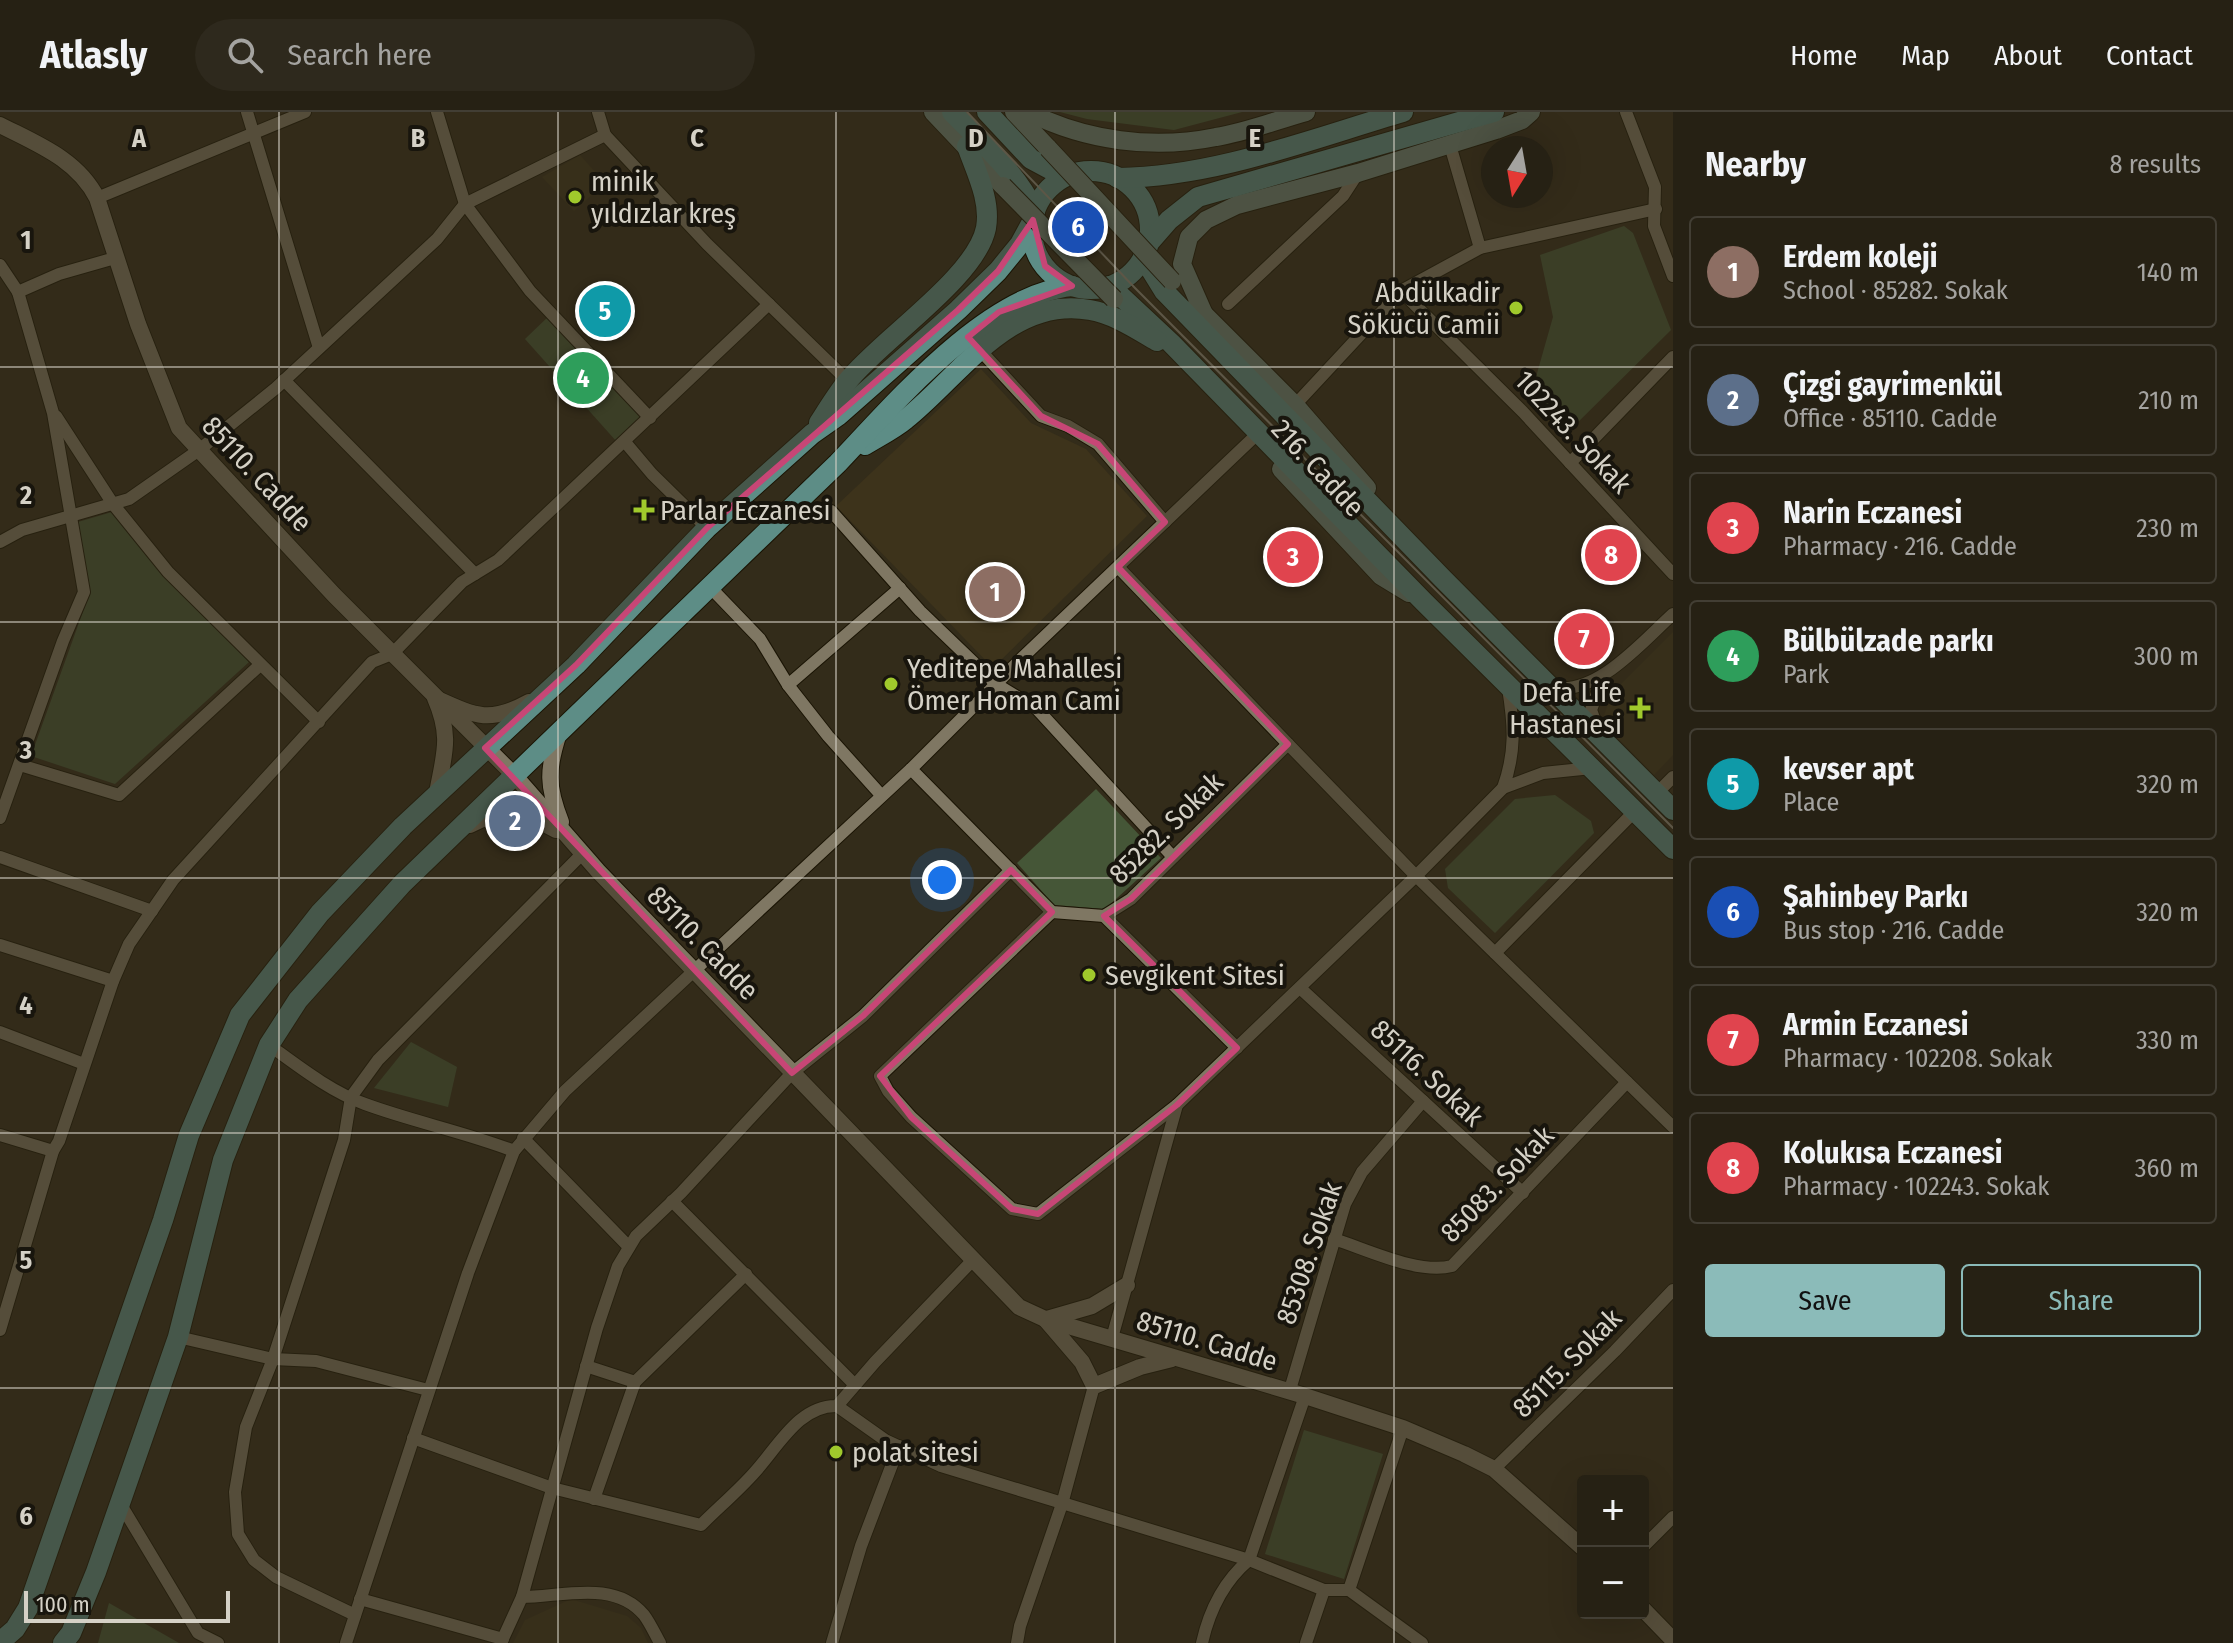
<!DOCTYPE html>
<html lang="en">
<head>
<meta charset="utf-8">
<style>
	:root { --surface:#262114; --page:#2e291d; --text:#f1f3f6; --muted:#a4a3a0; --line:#423e34; --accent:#8bbbb9 }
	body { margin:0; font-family:"Fira Sans Condensed",sans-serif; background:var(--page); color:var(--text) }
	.controls { position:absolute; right:24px; bottom:24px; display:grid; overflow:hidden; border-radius:8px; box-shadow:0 8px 32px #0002 }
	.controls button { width:72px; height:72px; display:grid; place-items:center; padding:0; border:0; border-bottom:2px solid var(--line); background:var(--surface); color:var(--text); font:40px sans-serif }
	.compass { position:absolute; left:1481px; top:24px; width:72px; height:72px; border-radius:50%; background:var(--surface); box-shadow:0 8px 32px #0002; rotate:191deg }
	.scale { position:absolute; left:24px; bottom:20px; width:206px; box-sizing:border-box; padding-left:8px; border:4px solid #d5d1c6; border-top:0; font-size:22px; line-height:28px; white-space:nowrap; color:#d5d1c6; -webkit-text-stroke:6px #18150d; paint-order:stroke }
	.you { position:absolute; left:942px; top:768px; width:28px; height:28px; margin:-20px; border:6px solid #fff; border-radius:50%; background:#1a73e8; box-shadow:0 0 0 12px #1a73e833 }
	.badge { display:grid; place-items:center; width:52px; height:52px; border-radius:50%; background:var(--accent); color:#fff; font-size:26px; font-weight:700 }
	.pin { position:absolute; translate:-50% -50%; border:4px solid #fff; box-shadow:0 2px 8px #0006 }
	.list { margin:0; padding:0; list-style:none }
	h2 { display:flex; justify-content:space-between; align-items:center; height:104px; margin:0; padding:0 32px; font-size:34px }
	h2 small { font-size:26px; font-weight:400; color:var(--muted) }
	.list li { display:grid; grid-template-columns:52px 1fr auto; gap:24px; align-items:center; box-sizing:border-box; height:112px; margin:0 16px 16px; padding:0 16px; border:2px solid var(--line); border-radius:8px }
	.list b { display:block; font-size:30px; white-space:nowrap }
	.list p { margin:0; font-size:26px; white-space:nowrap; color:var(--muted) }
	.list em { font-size:26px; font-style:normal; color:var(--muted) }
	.actions { display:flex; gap:16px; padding:24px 32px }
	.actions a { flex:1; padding:18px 0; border:2px solid var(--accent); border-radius:8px; text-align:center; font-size:28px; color:var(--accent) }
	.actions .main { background:var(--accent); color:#111 }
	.icon { flex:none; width:44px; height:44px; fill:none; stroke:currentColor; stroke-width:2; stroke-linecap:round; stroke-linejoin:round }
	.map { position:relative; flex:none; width:1673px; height:1531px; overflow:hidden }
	header { display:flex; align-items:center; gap:48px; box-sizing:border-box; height:112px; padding:0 40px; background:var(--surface); border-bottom:2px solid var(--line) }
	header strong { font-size:38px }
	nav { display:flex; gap:44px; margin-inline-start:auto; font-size:28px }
	.search { width:560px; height:72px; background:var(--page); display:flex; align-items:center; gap:20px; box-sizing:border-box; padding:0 28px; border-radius:44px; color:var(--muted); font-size:30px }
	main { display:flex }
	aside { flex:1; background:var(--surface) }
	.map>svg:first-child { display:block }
	.built { fill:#3d331b }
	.green { fill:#455637 }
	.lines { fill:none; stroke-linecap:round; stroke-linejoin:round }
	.minor-casing { stroke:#1a1404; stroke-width:14 }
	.tertiary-casing { stroke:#1a1404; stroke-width:18 }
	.secondary-casing { stroke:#1a1404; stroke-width:20 }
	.primary-casing { stroke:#1a1404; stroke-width:22 }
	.minor { stroke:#7f7763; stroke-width:12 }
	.tertiary { stroke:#7f7763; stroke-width:16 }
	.secondary { stroke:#6e8275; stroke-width:18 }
	.primary { stroke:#5d8d86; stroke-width:20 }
	.tram { stroke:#908b7d; stroke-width:2 }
	.secondary-bridge-casing { stroke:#1a1404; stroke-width:20; stroke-linecap:butt }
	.secondary-bridge { stroke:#6e8275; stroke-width:18 }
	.marked { fill:none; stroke:#c74676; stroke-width:6; stroke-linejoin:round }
	.grid { fill:none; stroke:#d5d1c6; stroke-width:2; stroke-opacity:0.55 }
	.poi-dot { fill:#a0c92c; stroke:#18150d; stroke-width:3 }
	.labels { text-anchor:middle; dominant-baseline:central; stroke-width:8; stroke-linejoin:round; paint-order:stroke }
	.poi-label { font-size:28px; fill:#d5d1c6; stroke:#18150d; text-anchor:start }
	.street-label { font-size:28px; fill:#d5d1c6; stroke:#18150d }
	.grid-label { font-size:26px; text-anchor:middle; font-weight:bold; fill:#d5d1c6; stroke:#18150d; stroke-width:8; stroke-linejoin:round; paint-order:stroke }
</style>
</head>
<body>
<header>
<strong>Atlasly</strong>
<div class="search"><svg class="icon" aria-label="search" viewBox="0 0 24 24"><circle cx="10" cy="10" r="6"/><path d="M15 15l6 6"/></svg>Search here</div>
<nav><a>Home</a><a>Map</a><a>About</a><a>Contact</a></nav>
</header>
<main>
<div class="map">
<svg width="1673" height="1531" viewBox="0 0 1673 1531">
	<rect width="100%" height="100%" fill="#332c1a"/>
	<g class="built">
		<path d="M 580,43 L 605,71 L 574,99 L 542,65 Z"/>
		<path d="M 981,257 L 1031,311 L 1086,337 L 1147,404 L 993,556 L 836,394 Z"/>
		<path d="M 1673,520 L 1673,643 L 1654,663 L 1602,610 L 1611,582 Z"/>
		<path d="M 571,1487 L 627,1504 L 641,1516 L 648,1531 L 513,1531 L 525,1508 Z"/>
	</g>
	<g class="green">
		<path d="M 1060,0 L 1242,0 L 1174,18 L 1087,7 Z"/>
		<path d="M 1624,114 L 1633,121 L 1671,218 L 1571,317 L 1532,279 L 1553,205 L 1540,143 Z"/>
		<path d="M 549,204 L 643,306 L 617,330 L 525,227 Z"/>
		<path d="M 112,400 L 249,550 L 115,672 L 31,644 L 89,483 L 78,410 Z"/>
		<path d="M 1096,677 L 1161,746 L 1105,797 L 1054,793 L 1017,751 Z"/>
		<path d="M 1555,683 L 1591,709 L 1594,721 L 1495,821 L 1448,776 L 1445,757 L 1515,687 Z"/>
		<path d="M 411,930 L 457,955 L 448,995 L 374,976 Z"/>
		<path d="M 1304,1318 L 1383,1342 L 1344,1467 L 1265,1442 Z"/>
		<path d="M 109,1491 L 179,1531 L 98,1531 Z"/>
	</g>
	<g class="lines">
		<g class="minor-casing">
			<g id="minor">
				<path d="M 247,0 L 319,236"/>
				<path d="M 437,0 L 465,92 L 530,179 L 650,306"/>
				<path d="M 598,0 L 605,23 L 707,132 L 848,269"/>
				<path d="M 1626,0 L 1655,75 L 1654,114 L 1673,164"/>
				<path d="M 1450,33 L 1480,136"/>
				<path d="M 97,86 L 305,0"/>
				<path d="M 0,153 L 18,180"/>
				<path d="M 1401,179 L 1523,300 L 1673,462"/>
				<path d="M 1228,192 L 1343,84 L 1358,61"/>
				<path d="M 979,237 L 1041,304 L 1068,314 L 1098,332 L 1165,410"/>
				<path d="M 284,268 L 475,462"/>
				<path d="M 1295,293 L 1401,179 L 1480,136 L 1656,97"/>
				<path d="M 56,304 L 113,392 L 168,460 L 319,610"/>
				<path d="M 1252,327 L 1024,544 L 911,657 L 1052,800 L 1104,804 L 1131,787 L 1288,632 L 1416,764 L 1673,1015"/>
				<path d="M 625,330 L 652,362 L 707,416"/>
				<path d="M 1570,351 L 1673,245"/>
				<path d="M 831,399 L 920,499 L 996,572 L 1037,597 L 1173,745"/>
				<path d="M 0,430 L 22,418 L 129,387 L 199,338 L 276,276 L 437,127 L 465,92 L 605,23"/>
				<path d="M 1118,455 L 1288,632"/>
				<path d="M 710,475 L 760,527 L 788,573 L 828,624 L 881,683"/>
				<path d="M 788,573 L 900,476"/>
				<path d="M 1553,575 C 1596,585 1643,529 1673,502"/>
				<path d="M 1508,576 C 1514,613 1516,640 1503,676 L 1543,661 L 1592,656"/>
				<path d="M 1598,617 L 1591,598 L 1603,564"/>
				<path d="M 20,653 L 119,683 L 260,553"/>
				<path d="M 1656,682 L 1673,665"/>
				<path d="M 0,706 L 63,529 L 84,480 L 53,301 L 18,180 L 59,162 L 115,146"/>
				<path d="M 0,745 L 152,799"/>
				<path d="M 1052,800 L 880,964 L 888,979 L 911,1005 L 1012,1097 L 1038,1102 L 1177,993 L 1416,764 L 1503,676"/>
				<path d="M 1104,804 L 1237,936"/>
				<path d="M 0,833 L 113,869"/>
				<path d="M 1495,841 L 1635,699"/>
				<path d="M 1300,876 L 1523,1081"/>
				<path d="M 0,920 L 84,952"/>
				<path d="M 269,933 C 298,954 331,980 365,992 C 414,1010 465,1020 514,1039"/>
				<path d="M 0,1023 L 53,1039"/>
				<path d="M 523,1026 L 629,1135"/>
				<path d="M 672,1089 L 855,1273"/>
				<path d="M 1334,1127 C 1366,1137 1419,1163 1452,1154 L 1627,970"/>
				<path d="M 0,1218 L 53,1039 L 59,1029 L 113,869 L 129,832 L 173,768 L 372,550 L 392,542 L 462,470 L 498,448 L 769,192"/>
				<path d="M 178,1225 L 273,1247 L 316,1249 L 428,1278"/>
				<path d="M 1112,1226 L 1177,993"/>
				<path d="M 586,1254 L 635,1270"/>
				<path d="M 1289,1281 L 1345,1092 L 1362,1060 L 1423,989"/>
				<path d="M 837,1294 L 885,1328 L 941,1354 L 1249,1448 L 1324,1478 L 1349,1478 L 1422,1531"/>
				<path d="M 413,1326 L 552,1376 L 701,1413 C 718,1396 738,1379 754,1361 C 778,1335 799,1293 837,1294 L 875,1250 L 972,1149"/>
				<path d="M 1494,1357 L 1615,1239 L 1673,1178"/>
				<path d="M 594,1387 L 635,1270 L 746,1162"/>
				<path d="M 120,1391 L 198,1521 L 218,1531"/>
				<path d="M 1643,1435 L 1673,1405"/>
				<path d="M 1349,1478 L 1403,1316"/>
				<path d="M 522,1485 C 561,1485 614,1467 644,1503 C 650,1511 655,1522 660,1531"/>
				<path d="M 360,1487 L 503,1527"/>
				<path d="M 355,1503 L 276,1465 L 254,1448 L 238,1422 L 235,1380 L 246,1315 L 273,1247 L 344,1028 L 351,985 L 378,948 L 582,742"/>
				<path d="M 346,1531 L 468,1161 L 514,1039 L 565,979 L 911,657"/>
				<path d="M 501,1531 L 522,1485 L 597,1216 L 618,1154 L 636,1124 L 681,1081 L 792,961 L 863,904 L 1011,758"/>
				<path d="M 832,1531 L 861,1434 L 899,1334"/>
				<path d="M 1017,1531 L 1020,1514 L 1062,1392 L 1094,1274"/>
				<path d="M 1202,1531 C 1209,1500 1224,1469 1249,1448 L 1305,1284"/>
				<path d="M 1306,1531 L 1324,1478"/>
			</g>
		</g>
		<g class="tertiary-casing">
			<g id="tertiary">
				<path d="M 0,13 C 37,32 77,47 97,86 L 138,212 L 179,316 L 334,483 L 515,664 L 598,759 L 1019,1195 L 1045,1207 L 1305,1284 L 1403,1316 L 1464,1342 L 1494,1357 L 1583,1436"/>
				<path d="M 559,621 C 547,658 547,674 561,710"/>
				<path d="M 437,681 C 444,642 452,625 435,586 C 475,604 489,612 529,590"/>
				<path d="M 470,713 C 506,694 521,699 556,718"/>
				<path d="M 1047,1207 L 1092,1194 L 1127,1173"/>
				<path d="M 1046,1208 L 1082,1250 L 1094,1274 L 1140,1255 L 1172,1247"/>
				<path d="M 1643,1497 L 1673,1528"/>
			</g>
		</g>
		<g class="secondary-casing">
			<g id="secondary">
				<path d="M 933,0 L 1003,74"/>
				<path d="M 1014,0 L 1048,36"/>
				<path d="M 1028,0 C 1086,29 1153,38 1216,25 C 1247,20 1277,8 1306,0"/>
				<path d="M 1196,194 L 1295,293 L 1367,376"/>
				<path d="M 1204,202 L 1182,152 L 1189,125 L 1206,108 L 1237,93 L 1358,61 L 1496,18 L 1522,8 L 1531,0"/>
				<path d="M 1281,357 L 1381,464 L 1409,481"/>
			</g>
		</g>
		<g class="primary-casing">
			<g id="primary">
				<path d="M 952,0 C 982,31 1017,61 1035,100"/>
				<path d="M 987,0 L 1031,47 L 1059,62 L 1077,61"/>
				<circle cx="1091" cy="118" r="59"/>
				<path d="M 1118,66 C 1215,65 1311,27 1403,0"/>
				<path d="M 1148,132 L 1169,108 L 1198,85 L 1494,0"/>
				<path d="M 1143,145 L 1164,179 L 1443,467 L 1673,698"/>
				<path d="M 1110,174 L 1171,231 L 1424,490 L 1673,737"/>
				<path d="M 819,311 C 828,297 837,282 847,270 C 879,229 976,166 986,116 C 991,88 976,60 967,34"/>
				<path d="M 865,333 C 878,325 894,317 906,307 C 960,264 1010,183 1090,198 C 1114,202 1136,217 1157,229"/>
				<path d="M 0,1530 L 15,1517 L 28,1496 L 163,1108 L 189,1023 L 240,903 L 320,801 L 403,714 L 576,553 L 707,416 L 812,322 L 839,303 L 958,198 L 998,159 L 1020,132 L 1033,108"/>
				<path d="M 63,1531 L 71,1521 L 96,1460 L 178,1225 L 223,1048 L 269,933 L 298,888 L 402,772 L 838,351 C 895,291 987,182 1072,174"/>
			</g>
		</g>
		<use href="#minor" class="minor"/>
		<use href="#tertiary" class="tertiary"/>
		<use href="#secondary" class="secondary"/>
		<use href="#primary" class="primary"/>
		<path class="tram" d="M 967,0 L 1135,176 L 1673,716"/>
		<g class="secondary-bridge-casing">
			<g id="secondary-bridge">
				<path d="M 1048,36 L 1172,169"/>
				<path d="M 1003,74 L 1114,187"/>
			</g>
		</g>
		<use href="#secondary-bridge" class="secondary-bridge"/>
	</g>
	<path d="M0 0H1673V1531H0ZM 1033,108 L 1045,154 L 1072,174 L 999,200 L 968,225 L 1041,304 L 1098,332 L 1165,410 L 1118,455 L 1288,632 L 1131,787 L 1104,804 L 1237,936 L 1177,993 L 1038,1102 L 1012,1097 L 911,1005 L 880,964 L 1052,800 L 1011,758 L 863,904 L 792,961 L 485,636 L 576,553 L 707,416 L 958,198 L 998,159 Z" fill="#332c1a" fill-opacity=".55" fill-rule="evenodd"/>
	<path class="marked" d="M 1033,108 L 1045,154 L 1072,174 L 999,200 L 968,225 L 1041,304 L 1098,332 L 1165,410 L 1118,455 L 1288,632 L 1131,787 L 1104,804 L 1237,936 L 1177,993 L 1038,1102 L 1012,1097 L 911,1005 L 880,964 L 1052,800 L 1011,758 L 863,904 L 792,961 L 485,636 L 576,553 L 707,416 L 958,198 L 998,159 Z"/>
	<path class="grid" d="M 279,0 L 279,1531M 558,0 L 558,1531M 836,0 L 836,1531M 1115,0 L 1115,1531M 1394,0 L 1394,1531M 0,255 L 1673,255M 0,510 L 1673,510M 0,766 L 1673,766M 0,1021 L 1673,1021M 0,1276 L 1673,1276"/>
	<g class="poi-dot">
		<circle cx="575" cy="85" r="8"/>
		<circle cx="1516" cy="196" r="8"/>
		<path d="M640 386h8v8h8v8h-8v8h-8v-8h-8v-8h8z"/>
		<circle cx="891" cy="572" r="8"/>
		<path d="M1636 584h8v8h8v8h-8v8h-8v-8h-8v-8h8z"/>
		<circle cx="1089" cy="863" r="8"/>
		<circle cx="836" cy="1340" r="8"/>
	</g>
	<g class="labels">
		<g class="poi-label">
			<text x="591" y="69">minik<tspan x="591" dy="32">yıldızlar kreş</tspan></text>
			<text x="1500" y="180" text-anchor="end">Abdülkadir<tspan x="1500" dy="32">Sökücü Camii</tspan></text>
			<text x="660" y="398">Parlar Eczanesi</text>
			<text x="907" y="556">Yeditepe Mahallesi<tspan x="907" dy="32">Ömer Homan Cami</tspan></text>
			<text x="1622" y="580" text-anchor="end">Defa Life<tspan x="1622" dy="32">Hastanesi</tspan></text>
			<text x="1105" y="863">Sevgikent Sitesi</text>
			<text x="852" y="1340">polat sitesi</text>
		</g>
		<g class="street-label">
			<text transform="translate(1573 320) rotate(47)">102243. Sokak</text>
			<text transform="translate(1318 356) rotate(47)">216. Cadde</text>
			<text transform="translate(257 362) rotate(47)">85110. Cadde</text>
			<text transform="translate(1166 716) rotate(-44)">85282. Sokak</text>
			<text transform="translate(703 831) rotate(46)">85110. Cadde</text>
			<text transform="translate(1427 961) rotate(43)">85116. Sokak</text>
			<text transform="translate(1497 1072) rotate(-46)">85083. Sokak</text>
			<text transform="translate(1309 1141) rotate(-71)">85308. Sokak</text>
			<text transform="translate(1207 1229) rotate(17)">85110. Cadde</text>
			<text transform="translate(1567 1251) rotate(-45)">85115. Sokak</text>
		</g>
	</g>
	<g class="grid-label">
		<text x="139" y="35">A</text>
		<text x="418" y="35">B</text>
		<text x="697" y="35">C</text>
		<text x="976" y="35">D</text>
		<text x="1255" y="35">E</text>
		<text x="26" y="137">1</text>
		<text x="26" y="392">2</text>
		<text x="26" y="647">3</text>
		<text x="26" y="902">4</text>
		<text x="26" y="1157">5</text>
		<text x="26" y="1413">6</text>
	</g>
</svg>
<div class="controls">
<button>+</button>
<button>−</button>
</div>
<svg class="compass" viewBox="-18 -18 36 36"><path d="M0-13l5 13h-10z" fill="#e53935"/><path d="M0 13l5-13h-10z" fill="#a4a3a0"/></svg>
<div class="scale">100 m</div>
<div class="you"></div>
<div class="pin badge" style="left:995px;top:480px;background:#8d6e63">1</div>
<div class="pin badge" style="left:515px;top:709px;background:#5c6f8a">2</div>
<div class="pin badge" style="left:1293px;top:445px;background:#e0444e">3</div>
<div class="pin badge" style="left:583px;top:266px;background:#2e9e5b">4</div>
<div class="pin badge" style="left:605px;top:199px;background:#0f9aa8">5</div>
<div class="pin badge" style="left:1078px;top:115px;background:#1a4fb4">6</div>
<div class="pin badge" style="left:1584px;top:527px;background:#e0444e">7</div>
<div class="pin badge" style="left:1611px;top:443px;background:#e0444e">8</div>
</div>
<aside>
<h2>Nearby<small>8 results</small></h2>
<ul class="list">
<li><span class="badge" style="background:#8d6e63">1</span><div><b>Erdem koleji</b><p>School · 85282. Sokak</p></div><em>140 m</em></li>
<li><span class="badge" style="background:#5c6f8a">2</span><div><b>Çizgi gayrimenkül</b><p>Office · 85110. Cadde</p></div><em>210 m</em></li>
<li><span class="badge" style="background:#e0444e">3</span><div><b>Narin Eczanesi</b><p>Pharmacy · 216. Cadde</p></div><em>230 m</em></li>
<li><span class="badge" style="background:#2e9e5b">4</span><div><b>Bülbülzade parkı</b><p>Park</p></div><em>300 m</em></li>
<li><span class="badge" style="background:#0f9aa8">5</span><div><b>kevser apt</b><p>Place</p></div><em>320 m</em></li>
<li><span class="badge" style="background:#1a4fb4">6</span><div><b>Şahinbey Parkı</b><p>Bus stop · 216. Cadde</p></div><em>320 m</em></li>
<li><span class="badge" style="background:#e0444e">7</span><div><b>Armin Eczanesi</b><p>Pharmacy · 102208. Sokak</p></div><em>330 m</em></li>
<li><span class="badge" style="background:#e0444e">8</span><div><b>Kolukısa Eczanesi</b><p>Pharmacy · 102243. Sokak</p></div><em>360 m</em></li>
</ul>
<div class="actions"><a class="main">Save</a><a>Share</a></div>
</aside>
</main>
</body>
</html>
